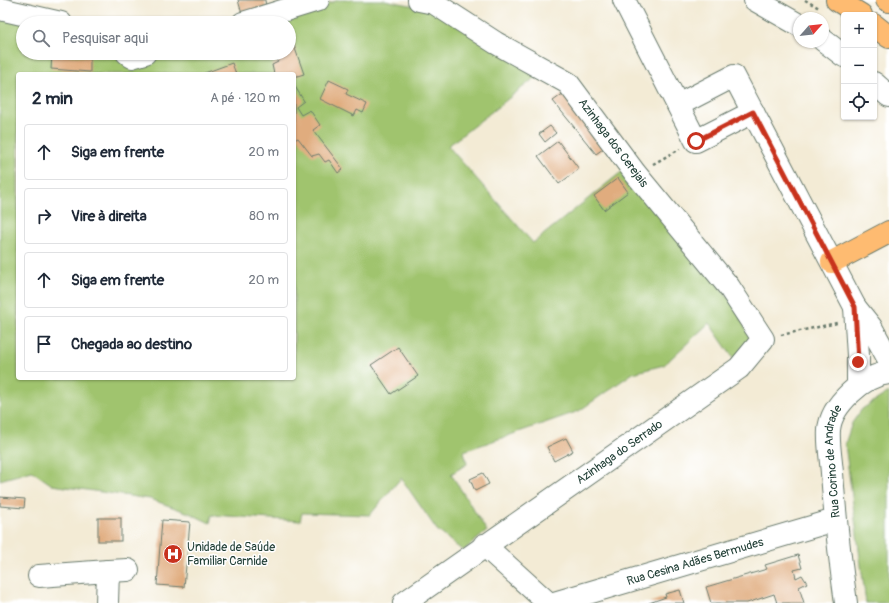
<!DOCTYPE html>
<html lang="pt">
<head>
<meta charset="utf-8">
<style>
	:root { --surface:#fff; --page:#f6f6f7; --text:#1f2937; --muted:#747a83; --line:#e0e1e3 }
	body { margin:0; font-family:Pangolin,sans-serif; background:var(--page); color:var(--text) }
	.controls { position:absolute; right:12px; top:12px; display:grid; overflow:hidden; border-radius:4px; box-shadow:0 1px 3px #0004 }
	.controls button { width:36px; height:36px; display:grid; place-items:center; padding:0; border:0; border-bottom:1px solid var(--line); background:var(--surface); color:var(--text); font:20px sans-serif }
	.compass { position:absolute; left:793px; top:12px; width:36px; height:36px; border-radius:50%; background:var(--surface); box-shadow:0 1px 3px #0004; rotate:63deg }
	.stop { position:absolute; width:12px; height:12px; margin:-9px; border:3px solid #c8321e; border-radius:50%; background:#fff }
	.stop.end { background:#c8321e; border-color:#fff; box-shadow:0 1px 4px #0008 }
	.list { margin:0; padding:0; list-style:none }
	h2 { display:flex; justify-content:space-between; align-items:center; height:52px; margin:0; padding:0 16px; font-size:17px }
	h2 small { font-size:13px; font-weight:400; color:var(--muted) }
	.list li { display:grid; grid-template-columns:26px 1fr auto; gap:12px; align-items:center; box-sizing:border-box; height:56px; margin:0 8px 8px; padding:0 8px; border:1px solid var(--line); border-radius:4px }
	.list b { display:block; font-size:15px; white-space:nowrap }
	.list em { font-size:13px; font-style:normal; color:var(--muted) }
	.icon { flex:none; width:22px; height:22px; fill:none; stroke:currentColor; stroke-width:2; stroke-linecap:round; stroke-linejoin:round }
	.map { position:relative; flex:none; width:889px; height:603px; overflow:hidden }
	.search { position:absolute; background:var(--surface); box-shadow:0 1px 3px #0004; left:16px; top:16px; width:280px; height:44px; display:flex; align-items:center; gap:10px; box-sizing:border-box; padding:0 14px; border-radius:22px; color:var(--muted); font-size:15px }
	.panel { position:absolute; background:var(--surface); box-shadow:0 1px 3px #0004; left:16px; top:72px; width:280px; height:308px; border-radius:4px }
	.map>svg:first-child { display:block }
	.green { fill:#a0c46e; stroke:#608051; fill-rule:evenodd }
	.building { fill:#e0ac7e }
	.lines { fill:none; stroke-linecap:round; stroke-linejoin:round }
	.minor-casing { stroke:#697a6c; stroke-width:24 }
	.major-casing { stroke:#697a6c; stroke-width:24 }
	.path { stroke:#697a6c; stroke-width:2.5; stroke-dasharray:3 3; stroke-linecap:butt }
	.minor { stroke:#fff; stroke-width:22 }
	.major { stroke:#febb71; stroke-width:22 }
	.route { stroke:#c8321e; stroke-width:5 }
	.labels { text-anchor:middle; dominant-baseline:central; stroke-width:3; stroke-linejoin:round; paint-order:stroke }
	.street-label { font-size:12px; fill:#1f3d34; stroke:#fff }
	.poi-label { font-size:12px; fill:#1f3d34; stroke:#fff; text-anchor:start }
</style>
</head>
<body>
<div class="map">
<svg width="889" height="603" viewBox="0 0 889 603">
	<rect width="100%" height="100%" fill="#fff"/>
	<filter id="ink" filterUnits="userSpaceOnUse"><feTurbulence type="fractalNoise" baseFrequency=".025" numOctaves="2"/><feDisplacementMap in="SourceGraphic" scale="8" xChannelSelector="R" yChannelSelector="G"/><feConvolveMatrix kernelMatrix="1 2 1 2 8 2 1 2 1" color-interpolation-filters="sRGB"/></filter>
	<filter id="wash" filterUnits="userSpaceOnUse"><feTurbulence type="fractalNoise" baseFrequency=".012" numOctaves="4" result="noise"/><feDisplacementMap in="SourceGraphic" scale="16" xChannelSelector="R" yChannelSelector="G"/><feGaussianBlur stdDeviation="0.9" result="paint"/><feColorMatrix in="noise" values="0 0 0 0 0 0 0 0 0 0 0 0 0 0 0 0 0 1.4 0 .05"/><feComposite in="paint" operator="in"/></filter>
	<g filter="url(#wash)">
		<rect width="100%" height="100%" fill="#f3ebd5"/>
		<g class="green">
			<path d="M 339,0 L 384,0 L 431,9 L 541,73 L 448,146 L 533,243 L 625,169 L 734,305 L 753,343 L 736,362 L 709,323 L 664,365 L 633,373 L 579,411 L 464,451 L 467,464 L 451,474 L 487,531 L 463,551 L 437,530 L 401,478 L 370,515 L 302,513 L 300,521 L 212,515 L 210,523 L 189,513 L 150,499 L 52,485 L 32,471 L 0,480 L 0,14 L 23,23 L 23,53 L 116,53 L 133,64 L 167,53 L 289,53 L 289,23 L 264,23 ZM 18,74 L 294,74 L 294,378 L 18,378 Z"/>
			<path d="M 889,392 L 889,603 L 866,603 L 845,444 L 852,423 L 862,409 Z"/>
		</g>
		<g id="blocks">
			<g class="building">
				<path d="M 238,0 L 265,0 L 266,8 L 242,14 Z"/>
				<path d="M 289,37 L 291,37 L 304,74 L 294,77 L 294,74 L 274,74 L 272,65 L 278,62 L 275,53 L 289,53 Z"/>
				<path d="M 52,54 L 90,57 L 90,72 L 51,69 Z"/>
				<path d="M 232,63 L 236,74 L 202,74 Z"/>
				<path d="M 329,80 L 348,89 L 346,94 L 367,104 L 363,113 L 357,110 L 354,116 L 320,99 Z"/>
				<path d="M 294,85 L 304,101 L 296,107 L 301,115 L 310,110 L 320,125 L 313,130 L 343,169 L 338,173 L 329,160 L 325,162 L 319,154 L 312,156 L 298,138 L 294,140 Z"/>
				<path d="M 564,93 L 607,146 L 596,154 L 553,101 Z"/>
				<path d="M 550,126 L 556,133 L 545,142 L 539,134 Z"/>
				<path d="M 558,141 L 579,169 L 559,184 L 538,156 Z"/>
				<path d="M 618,178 L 628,192 L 604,210 L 594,196 Z"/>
				<path d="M 398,347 L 418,376 L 391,394 L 371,365 Z"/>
				<path d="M 566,438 L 573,451 L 554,461 L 547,447 Z"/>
				<path d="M 483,473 L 489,484 L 475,491 L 470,479 Z"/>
				<path d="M 0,497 L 25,499 L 24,508 L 0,506 Z"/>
				<rect x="98" y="518" width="23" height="23"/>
				<path d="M 162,520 L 190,522 L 184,587 L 157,585 Z"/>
				<path d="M 798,555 L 802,568 L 794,570 L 796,578 L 802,575 L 807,583 L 799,587 L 804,603 L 777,603 L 774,594 L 747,603 L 711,603 L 706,587 L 767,569 L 765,565 Z"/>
				<path d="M 680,590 L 684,603 L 649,603 L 666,597 L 665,594 Z"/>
			</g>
		</g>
	</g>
	<g filter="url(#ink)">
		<use href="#blocks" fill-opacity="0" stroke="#697a6c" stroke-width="1"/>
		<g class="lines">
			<g class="minor-casing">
				<g id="minor">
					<path d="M 624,0 L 696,141 L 753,112"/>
					<path d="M 755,0 L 799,25"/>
					<path d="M 0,9 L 61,23"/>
					<path d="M 243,23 L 318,0"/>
					<path d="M 823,40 L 844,56"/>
					<path d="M 127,53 L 132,57 L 145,53"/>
					<path d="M 874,83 L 889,96"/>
					<path d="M 678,105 L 734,76 L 855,307 L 871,327 L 889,360"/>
					<path d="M 855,307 L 858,356 L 858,386"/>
					<path d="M 484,545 L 548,603"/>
					<path d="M 108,571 L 128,570"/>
					<path d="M 39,576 L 108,571 L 107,603"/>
					<path id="s1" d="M 404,603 L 739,368 L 763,339 L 729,287 L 635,173 L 568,83 L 496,43 L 434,3 L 419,0"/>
					<path id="s2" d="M 554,603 L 835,520"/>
					<path id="s3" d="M 846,603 C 840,560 835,517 832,473 C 831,459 828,444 829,430 C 831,405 864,375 889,373"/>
				</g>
			</g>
			<g class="major-casing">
				<g id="major">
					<path d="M 837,0 L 861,15"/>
					<path d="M 887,0 L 889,1"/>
					<path d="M 874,25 L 889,37"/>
					<path d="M 832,262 L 889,232"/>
				</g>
			</g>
			<g class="path">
				<path d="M 805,0 L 819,8"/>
				<path d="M 653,164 L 680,149"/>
				<path d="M 781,335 L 837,323"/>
			</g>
			<use href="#minor" class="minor"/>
			<use href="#major" class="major"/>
		</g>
	</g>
	<g class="lines" filter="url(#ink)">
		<path class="route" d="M 696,141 L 753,112 L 855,307 L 858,362"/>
	</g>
	<defs>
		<g id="hospital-disc" transform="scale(1)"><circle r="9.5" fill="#c8321e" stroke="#fff"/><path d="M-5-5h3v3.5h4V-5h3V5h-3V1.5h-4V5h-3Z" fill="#fff"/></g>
	</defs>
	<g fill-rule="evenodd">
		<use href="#hospital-disc" x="173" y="554"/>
	</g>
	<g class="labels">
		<g class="street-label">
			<text transform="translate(613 143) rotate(53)">Azinhaga dos Cerejais</text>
			<text stroke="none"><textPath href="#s1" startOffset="263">Azinhaga do Serrado</textPath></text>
			<text stroke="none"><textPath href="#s3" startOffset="143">Rua Corino de Andrade</textPath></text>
			<text stroke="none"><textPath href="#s2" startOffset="147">Rua Cesina Adães Bermudes</textPath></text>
		</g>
		<g class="poi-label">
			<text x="187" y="547">Unidade de Saúde<tspan x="187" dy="14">Familiar Carnide</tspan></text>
		</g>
	</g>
</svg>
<div class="controls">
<button>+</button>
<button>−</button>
<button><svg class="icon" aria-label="locate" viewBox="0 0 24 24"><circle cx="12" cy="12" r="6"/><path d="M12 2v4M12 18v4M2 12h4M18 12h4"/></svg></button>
</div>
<svg class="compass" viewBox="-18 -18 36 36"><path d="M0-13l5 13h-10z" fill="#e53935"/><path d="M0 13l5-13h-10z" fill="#747a83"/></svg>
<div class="stop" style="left:696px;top:141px"></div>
<div class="stop end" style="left:858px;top:362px"></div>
<div class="search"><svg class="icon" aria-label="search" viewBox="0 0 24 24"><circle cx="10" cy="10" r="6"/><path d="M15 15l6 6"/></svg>Pesquisar aqui</div>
<section class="panel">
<h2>2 min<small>A pé · 120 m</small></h2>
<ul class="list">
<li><svg class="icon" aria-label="ahead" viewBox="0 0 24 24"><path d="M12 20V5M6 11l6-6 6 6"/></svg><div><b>Siga em frente</b></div><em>20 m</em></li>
<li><svg class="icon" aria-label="right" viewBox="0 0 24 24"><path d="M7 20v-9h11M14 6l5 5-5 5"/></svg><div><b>Vire à direita</b></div><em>80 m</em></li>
<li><svg class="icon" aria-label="ahead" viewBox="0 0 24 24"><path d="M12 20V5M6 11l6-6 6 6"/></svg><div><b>Siga em frente</b></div><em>20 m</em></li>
<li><svg class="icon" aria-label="arrive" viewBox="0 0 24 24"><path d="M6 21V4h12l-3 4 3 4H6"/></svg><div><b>Chegada ao destino</b></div></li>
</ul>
</section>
</div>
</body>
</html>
